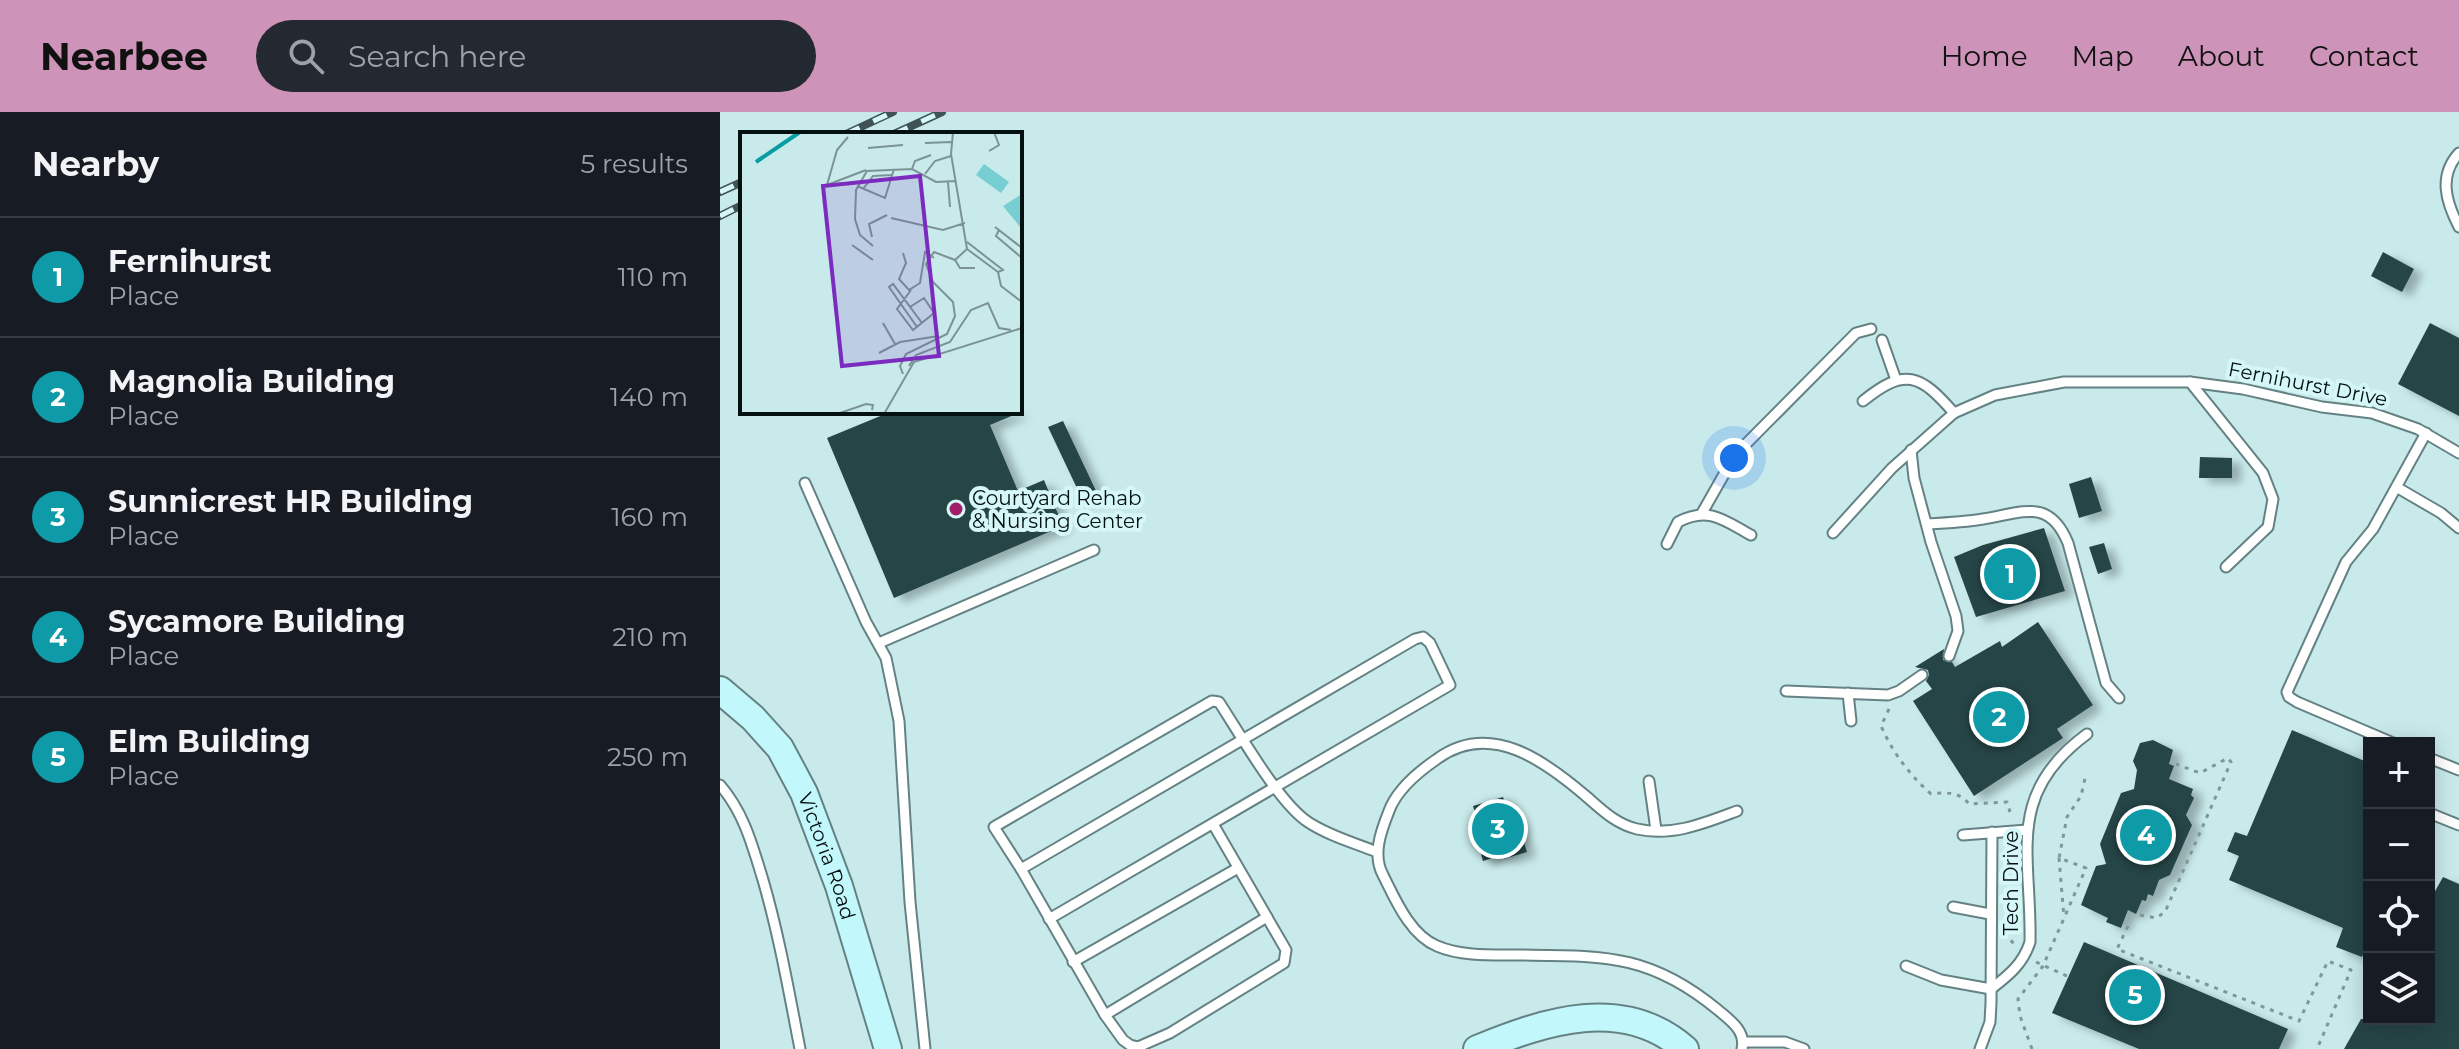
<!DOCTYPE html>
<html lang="en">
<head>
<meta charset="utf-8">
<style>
	:root { --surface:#171b24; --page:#242831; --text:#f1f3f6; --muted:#9ea1a6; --line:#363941; --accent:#cd93b8 }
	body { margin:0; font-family:Montserrat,sans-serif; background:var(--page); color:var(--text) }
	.controls { position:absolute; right:24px; bottom:24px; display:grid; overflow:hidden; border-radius:0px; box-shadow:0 4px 20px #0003 }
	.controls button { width:72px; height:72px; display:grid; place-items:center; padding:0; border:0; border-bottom:2px solid var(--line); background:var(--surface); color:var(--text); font:40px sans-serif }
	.you { position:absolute; left:1014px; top:346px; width:28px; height:28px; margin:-20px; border:6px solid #fff; border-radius:50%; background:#1a73e8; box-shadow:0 0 0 12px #1a73e833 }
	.badge { display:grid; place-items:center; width:52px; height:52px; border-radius:50%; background:var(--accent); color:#fff; font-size:26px; font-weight:700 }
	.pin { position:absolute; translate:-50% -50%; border:4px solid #fff; box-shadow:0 2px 8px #0006 }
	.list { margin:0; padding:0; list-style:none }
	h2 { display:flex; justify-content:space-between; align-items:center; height:104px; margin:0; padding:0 32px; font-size:34px }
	h2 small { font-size:26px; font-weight:400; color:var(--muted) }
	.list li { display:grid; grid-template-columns:52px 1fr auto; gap:24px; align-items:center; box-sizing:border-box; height:120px; padding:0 32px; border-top:2px solid var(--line) }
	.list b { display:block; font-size:30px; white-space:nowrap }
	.list p { margin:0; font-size:26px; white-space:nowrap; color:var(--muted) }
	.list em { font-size:26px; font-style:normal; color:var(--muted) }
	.icon { flex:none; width:44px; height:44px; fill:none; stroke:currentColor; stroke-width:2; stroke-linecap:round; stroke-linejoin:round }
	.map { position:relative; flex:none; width:1739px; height:937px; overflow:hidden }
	header { display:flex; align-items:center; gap:48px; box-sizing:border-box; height:112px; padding:0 40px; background:var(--accent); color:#111 }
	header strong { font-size:38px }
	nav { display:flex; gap:44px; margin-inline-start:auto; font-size:28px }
	.search { width:560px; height:72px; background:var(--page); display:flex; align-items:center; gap:20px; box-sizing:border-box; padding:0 28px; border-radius:44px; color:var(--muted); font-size:30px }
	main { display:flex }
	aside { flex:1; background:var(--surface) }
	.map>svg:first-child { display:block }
	.building { fill:#284547; filter:url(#shadow) }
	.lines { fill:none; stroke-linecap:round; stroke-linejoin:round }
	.lane-casing { stroke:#648283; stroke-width:13 }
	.secondary-casing { stroke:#648283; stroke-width:30 }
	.path { stroke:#7f9798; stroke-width:3; stroke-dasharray:4 6; stroke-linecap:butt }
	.lane { stroke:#fff; stroke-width:9 }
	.secondary { stroke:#c2f8fb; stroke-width:26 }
	.rail-casing { stroke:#405253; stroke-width:8 }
	.rail { stroke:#d6f7f8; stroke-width:5; stroke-dasharray:15; stroke-linecap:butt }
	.poi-dot { fill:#a11d6c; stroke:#d6f7f8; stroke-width:3 }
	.labels { text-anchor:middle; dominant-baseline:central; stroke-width:8; stroke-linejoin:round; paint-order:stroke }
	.street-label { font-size:20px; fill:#051011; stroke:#d6f7f8 }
	.poi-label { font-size:20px; fill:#051011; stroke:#d6f7f8; text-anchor:start }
	.inset-river { fill:none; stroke:#089ca3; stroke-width:4 }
	.inset-road { fill:none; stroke:#7b9394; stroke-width:2 }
	.view { fill:#7b2cbf; fill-opacity:0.15; stroke:#7b2cbf; stroke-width:4 }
	.inset-edge { fill:none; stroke:#051011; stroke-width:4 }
</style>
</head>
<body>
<header>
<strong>Nearbee</strong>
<div class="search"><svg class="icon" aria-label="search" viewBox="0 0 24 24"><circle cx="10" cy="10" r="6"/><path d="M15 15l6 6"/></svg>Search here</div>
<nav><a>Home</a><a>Map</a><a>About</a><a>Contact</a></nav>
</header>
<main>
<aside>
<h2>Nearby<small>5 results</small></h2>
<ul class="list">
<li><span class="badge" style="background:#0f9aa8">1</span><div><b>Fernihurst</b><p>Place</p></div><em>110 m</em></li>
<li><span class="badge" style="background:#0f9aa8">2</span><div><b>Magnolia Building</b><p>Place</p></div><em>140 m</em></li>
<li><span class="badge" style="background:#0f9aa8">3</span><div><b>Sunnicrest HR Building</b><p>Place</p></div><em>160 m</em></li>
<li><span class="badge" style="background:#0f9aa8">4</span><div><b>Sycamore Building</b><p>Place</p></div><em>210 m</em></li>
<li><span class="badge" style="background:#0f9aa8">5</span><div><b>Elm Building</b><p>Place</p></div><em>250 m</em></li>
</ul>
</aside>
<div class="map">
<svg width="1739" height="937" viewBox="0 0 1739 937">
	<defs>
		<filter id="shadow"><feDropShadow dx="9" dy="5" stdDeviation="4" flood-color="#0004"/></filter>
	</defs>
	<rect width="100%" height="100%" fill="#c9eaeb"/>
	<g class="building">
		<path d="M 1663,140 L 1694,157 L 1682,180 L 1651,164 Z"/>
		<path d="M 1710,211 L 1739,226 L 1739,304 L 1678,272 Z"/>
		<path d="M 170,300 L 301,300 L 270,313 L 298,379 L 324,368 L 343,414 L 174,486 L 107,326 Z"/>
		<path d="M 343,309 L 378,383 L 363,389 L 328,315 Z"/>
		<path d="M 1480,345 L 1512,346 L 1512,366 L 1479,366 Z"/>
		<path d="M 1371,365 L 1382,399 L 1359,406 L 1349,372 Z"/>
		<path d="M 1324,416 L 1345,479 L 1256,505 L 1234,445 L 1263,433 Z"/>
		<path d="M 1384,431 L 1392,457 L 1378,462 L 1369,435 Z"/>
		<path d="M 1318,510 L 1373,593 L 1337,617 L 1343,626 L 1254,684 L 1193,589 L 1212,577 L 1206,569 L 1209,563 L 1208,558 L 1195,555 L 1224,537 L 1223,548 L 1232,550 L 1235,555 L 1280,529 L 1282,535 Z"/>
		<path d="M 1572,618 L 1649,651 L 1649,828 L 1642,845 L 1616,835 L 1623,816 L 1509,768 L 1519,744 L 1507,739 L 1515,720 L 1527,724 Z"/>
		<path d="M 1433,628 L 1453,638 L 1449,652 L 1454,654 L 1449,667 L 1473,677 L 1471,683 L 1474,686 L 1466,703 L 1472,713 L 1450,763 L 1439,768 L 1433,784 L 1428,782 L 1426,789 L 1422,788 L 1416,802 L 1408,798 L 1401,816 L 1386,810 L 1388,806 L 1361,793 L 1376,754 L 1386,752 L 1380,732 L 1401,681 L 1414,677 L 1417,658 L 1413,649 L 1420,631 Z"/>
		<path d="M 783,685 L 790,707 L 796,705 L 807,740 L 784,747 L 782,743 L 763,749 L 754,718 L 760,716 L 753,694 Z"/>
		<path d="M 1723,765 L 1739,772 L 1739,937 L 1624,937 L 1641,907 L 1709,907 L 1709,790 Z"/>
		<path d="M 1364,830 L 1568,917 L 1559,937 L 1419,937 L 1332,901 Z"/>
	</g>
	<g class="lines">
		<g class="lane-casing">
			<g id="lane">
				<path d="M 1739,41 C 1718,64 1726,90 1739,115"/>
				<path d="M 1162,228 L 1176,268"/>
				<path d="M 1470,270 L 1543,361 L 1553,387 L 1548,415 L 1506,455"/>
				<path d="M 1143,289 C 1185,255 1200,262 1234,301"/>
				<path d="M 1191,338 L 1194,366 L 1211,430 L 1236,504 L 1238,519 L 1229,544"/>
				<path d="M 85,371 L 146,510 L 166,546 L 179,609 L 190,790 L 205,937"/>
				<path d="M 1678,376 L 1721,401 L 1739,416"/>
				<path d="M 982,401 L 1015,343 L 1136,221 L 1151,217"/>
				<path d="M 1207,412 C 1226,411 1245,410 1263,407 C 1302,401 1329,385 1348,431 L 1386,571 L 1399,586"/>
				<path d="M 1113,421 L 1172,356 L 1234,301 L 1275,283 L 1344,270 L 1470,270 L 1523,277 L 1602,295 L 1652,301 L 1698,317 L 1739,341"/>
				<path d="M 947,432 L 958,410 C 988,394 1004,408 1031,423"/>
				<path d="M 159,531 L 374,438"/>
				<path d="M 1066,579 L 1168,583 L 1179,579 L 1202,563"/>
				<path d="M 1128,581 L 1131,609"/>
				<path d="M 1673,631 L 1577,590 L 1569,585 L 1567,580 L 1626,450 L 1653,417 L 1706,321"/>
				<path d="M 1709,646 L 1739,658"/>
				<path d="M 929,669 L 936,718"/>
				<path d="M 0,673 C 24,701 32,732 43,768 C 59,823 69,880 80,937"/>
				<path d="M 1017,699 C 985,711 952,725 917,717 C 896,712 882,698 867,685 C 825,649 770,608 717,647 C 698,660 677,677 669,699 C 661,719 652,743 663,763 C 675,787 690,823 717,834 C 740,844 770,843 795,843 C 881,844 928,840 998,898 C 1011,909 1026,919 1022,937"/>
				<path d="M 1709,701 L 1739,713"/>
				<path d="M 493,712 L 566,838 L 564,851 L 450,921 L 418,935 L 410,933 L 403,928 L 385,903 L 301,757 L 274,715 L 492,589 L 499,590 C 520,622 559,691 588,710 C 609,724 635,731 657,740"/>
				<path d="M 1243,723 L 1307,718"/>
				<path d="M 301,757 L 695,527 L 703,525 L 710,531 L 730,573 L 329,807"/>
				<path d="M 1233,795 L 1270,802"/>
				<path d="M 353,850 L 518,756"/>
				<path d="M 1186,854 L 1221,868 L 1271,877"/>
				<path d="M 1271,877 C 1289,863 1303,852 1310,830 C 1312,743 1284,683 1367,622"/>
				<path d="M 385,903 L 547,805"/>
				<path d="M 1023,930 L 1065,930 L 1084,937"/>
				<path d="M 1260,937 L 1270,910 L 1271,891 L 1272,720"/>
			</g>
		</g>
		<g class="secondary-casing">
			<g id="secondary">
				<path id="s1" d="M 0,578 L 33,606 L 60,636 L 84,681 L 119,774 L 168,937"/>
				<path d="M 757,937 C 825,909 903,883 965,937"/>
			</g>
		</g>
		<g class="path">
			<path d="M 1169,597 L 1161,614 C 1173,641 1189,662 1211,682 C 1226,680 1240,680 1249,692 L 1287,690 L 1290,700"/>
			<path d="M 1339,746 L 1344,806"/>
			<path d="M 1420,803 L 1436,806 L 1445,800 L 1511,650 L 1508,646 L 1480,661 L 1456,652"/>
			<path d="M 1408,814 L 1397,837 L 1579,909 L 1608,849 L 1631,858 L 1597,937"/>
			<path d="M 1284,821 L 1295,833"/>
			<path d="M 1316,850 L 1349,865"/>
			<path d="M 1312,937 L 1300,904 L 1298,887 L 1323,854 L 1366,756 L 1339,746 L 1347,705 L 1361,684 L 1366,662"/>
		</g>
		<use href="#lane" class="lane"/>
		<use href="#secondary" class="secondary"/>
		<g class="rail-casing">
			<g id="rail">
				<path d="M 126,22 L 173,0"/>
				<path d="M 174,22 L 222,0"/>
				<path d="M 0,80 L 22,70"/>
				<path d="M 0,104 L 22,93"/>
			</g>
		</g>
		<use href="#rail" class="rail"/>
	</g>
	<circle class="poi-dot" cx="236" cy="397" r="8"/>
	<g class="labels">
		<g class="street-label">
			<text transform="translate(1588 272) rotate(11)">Fernihurst Drive</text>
			<text stroke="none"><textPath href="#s1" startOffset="202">Victoria Road</textPath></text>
			<text transform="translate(1291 771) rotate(-90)">Tech Drive</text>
		</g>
		<g class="poi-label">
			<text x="252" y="386">Courtyard Rehab<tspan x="252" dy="23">&amp; Nursing Center</tspan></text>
		</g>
	</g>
	<g transform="translate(20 20)">
		<rect width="282" height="282" fill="#c9eaeb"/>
		<path d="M 244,32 L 269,50 L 261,61 L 236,43 ZM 282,62 L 282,95 L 281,96 L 263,74 Z" fill="#76ced2"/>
		<path class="inset-river" d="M 16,30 L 60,0"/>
		<path class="inset-road" d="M 108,5 L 97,18 L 87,53 L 126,38M 185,11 L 211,10M 128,16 L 163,13M 249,19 L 259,13 L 254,0M 172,37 L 175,29 L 191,23M 185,42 L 195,29 L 211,24M 208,50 L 210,75M 117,54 L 145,66 L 154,37M 123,57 L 133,44 L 152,43M 151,86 L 203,98 L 225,91M 0,89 L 0,211M 255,95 L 282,116M 259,98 L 256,104 L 282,126M 132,105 L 129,92 L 147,83M 227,110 L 263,138 L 258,140M 112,113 L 133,128M 133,114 L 120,103 L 115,87 L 116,58 L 127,39 L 172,37 L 196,50 L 216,49M 227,117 L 258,140 L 261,154 L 282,170M 163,121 L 166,131 L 159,147 L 169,158 L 180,151 L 185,120 L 194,126M 215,128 L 220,136 L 235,136M 170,175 L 184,166 L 194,181 L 173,198 L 157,177 L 171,158M 143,191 L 155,212M 177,195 L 149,155 L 153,152 L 182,191M 139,221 L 160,210 L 199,204M 169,234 L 176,223 L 210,210 L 231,178 L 248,171 L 259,196 L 271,198M 163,242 L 160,234 L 166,222 L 207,202 L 215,184 L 213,170 L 193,150 L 186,132 L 194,120 L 215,128 L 227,117 L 211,22 L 213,0M 97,282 L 126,272 L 133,273 L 132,278M 144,282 L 174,230 L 282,196"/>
		<path class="view" d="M 180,44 L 199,224 L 102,234 L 83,54 Z"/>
		<rect width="282" height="282" class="inset-edge"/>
	</g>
</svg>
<div class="controls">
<button>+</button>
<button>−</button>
<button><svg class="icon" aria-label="locate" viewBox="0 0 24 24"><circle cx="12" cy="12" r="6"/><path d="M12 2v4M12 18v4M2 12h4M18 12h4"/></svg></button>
<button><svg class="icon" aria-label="layers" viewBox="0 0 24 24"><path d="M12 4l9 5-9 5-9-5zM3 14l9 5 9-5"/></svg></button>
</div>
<div class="you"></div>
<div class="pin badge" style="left:1290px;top:462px;background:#0f9aa8">1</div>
<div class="pin badge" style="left:1279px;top:605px;background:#0f9aa8">2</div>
<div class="pin badge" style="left:778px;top:717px;background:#0f9aa8">3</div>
<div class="pin badge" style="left:1426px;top:723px;background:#0f9aa8">4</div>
<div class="pin badge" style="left:1415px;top:883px;background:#0f9aa8">5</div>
</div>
</main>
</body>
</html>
